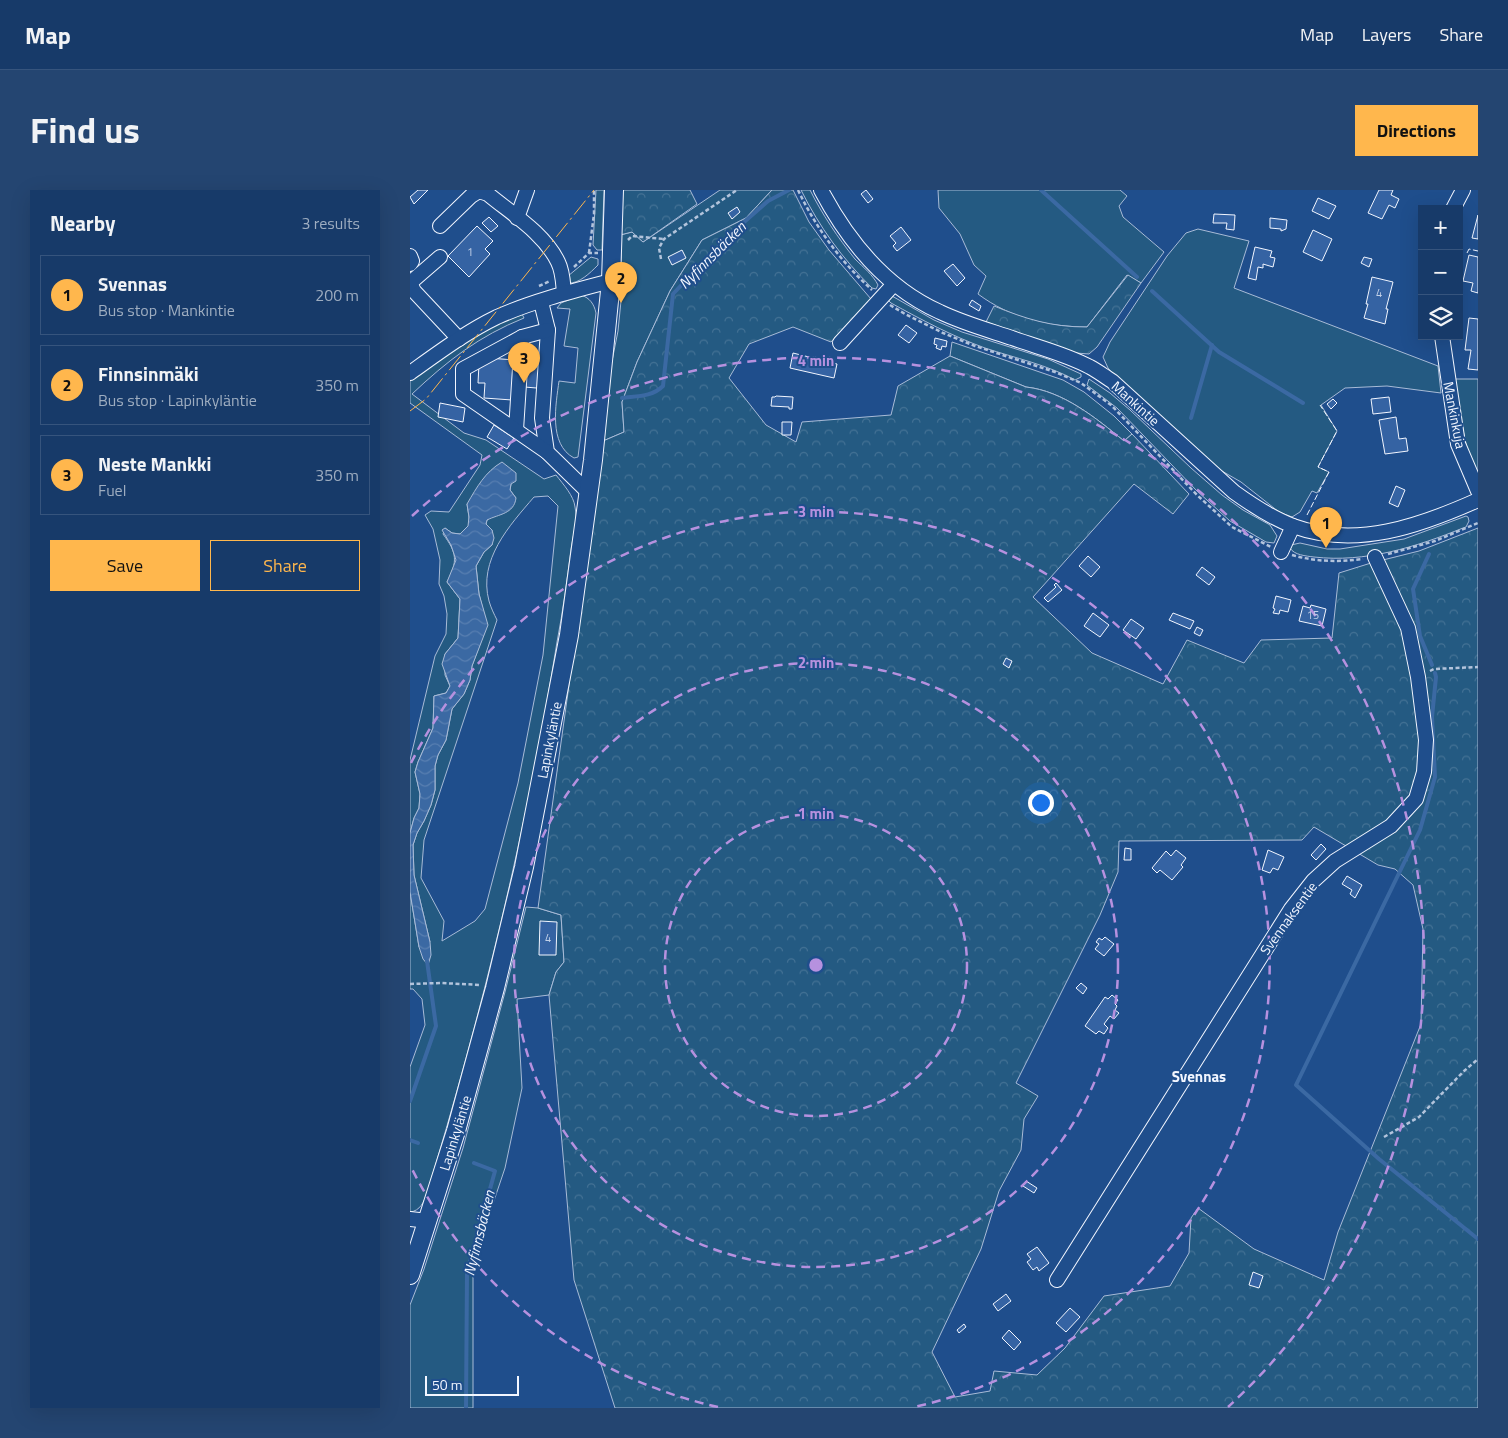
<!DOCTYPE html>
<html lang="en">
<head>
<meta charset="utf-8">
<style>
	:root { --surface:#173a69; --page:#244571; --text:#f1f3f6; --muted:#9eadc0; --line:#36547d; --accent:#ffb74d }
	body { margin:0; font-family:"Titillium Web",sans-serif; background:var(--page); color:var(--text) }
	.controls { position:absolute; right:15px; top:15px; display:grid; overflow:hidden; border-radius:0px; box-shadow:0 5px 20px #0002 }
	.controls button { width:45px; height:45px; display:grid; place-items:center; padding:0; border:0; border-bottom:1px solid var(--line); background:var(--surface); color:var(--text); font:25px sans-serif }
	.scale { position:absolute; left:15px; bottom:12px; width:94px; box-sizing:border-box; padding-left:5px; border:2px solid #f2f6ff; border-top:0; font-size:14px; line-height:18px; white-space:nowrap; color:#f2f6ff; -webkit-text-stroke:4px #1f4e8c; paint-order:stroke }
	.you { position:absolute; left:630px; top:612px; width:18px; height:18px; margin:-12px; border:4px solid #fff; border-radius:50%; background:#1a73e8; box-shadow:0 0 0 8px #1a73e833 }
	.badge { display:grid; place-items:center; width:32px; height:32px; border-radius:50%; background:var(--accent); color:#111; font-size:16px; font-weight:700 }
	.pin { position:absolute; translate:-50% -41px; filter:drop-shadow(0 1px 2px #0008) }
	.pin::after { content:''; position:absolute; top:26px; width:18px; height:15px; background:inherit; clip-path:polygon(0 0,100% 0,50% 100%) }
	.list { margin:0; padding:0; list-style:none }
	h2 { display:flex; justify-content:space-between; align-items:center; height:65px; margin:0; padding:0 20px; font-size:21px }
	h2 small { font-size:16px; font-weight:400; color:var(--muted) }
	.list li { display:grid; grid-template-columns:32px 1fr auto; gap:15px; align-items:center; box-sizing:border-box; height:80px; margin:0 10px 10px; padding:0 10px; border:1px solid var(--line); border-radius:0px }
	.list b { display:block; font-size:19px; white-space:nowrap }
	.list p { margin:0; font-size:16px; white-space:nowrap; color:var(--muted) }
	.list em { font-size:16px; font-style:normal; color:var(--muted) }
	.actions { display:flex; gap:10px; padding:15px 20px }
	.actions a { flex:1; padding:11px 0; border:1px solid var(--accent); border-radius:0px; text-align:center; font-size:18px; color:var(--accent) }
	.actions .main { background:var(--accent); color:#111 }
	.icon { flex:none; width:28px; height:28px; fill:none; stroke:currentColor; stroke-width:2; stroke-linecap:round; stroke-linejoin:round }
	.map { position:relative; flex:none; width:1068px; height:1218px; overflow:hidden; border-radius:0px }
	header { display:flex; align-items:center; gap:30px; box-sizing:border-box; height:70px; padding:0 25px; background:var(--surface); border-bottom:1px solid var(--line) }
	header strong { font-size:24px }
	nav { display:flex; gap:28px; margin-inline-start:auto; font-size:18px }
	.intro { display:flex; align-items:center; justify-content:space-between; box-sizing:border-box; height:120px; padding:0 30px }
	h1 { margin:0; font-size:35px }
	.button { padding:12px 22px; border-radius:0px; background:var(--accent); color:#111; font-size:18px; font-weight:700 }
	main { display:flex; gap:30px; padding:0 30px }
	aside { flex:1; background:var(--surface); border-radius:0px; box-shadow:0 5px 20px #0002 }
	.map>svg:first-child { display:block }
	.green { fill:#245a82; stroke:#a8bbd7; fill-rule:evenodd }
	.forest { fill:url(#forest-crowns); stroke:#a8bbd7; fill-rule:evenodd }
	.water { fill:url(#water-waves); stroke:#a8bbd7 }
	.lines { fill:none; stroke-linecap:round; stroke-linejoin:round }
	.stream { stroke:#3b69a3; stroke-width:4 }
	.building { fill:#3563a3; stroke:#f2f6ff }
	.minor-casing { stroke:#f2f6ff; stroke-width:16 }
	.major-casing { stroke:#f2f6ff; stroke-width:20 }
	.path { stroke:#b3c4dc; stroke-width:2.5; stroke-dasharray:4 2.5; stroke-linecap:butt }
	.minor { stroke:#1f4e8c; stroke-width:14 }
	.major { stroke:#1f4e8c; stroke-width:18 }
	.fence { stroke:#f2f6ff; stroke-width:1; stroke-dasharray:6 2.5; stroke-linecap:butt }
	.power { stroke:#ffb74d; stroke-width:1; stroke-dasharray:18 4 2.5 4; stroke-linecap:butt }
	.ring { fill:none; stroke:#b691df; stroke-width:2.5; stroke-dasharray:9 6 }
	.labels { text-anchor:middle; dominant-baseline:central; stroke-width:4; stroke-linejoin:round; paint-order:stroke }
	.number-label { font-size:11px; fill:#c3d1e8 }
	.street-label { font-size:14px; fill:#f2f6ff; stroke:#1f4e8c }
	.water-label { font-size:15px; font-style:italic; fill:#f2f6ff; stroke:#1f4e8c }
	.neighbourhood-label { font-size:15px; font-weight:bold; fill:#f2f6ff; stroke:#1f4e8c }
	.centre { fill:#b691df; stroke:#1f4e8c; stroke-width:2.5 }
	.ring-label { font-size:15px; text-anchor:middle; font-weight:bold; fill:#b691df; stroke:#1f4e8c; stroke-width:4; stroke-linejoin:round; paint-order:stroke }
</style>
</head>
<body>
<header>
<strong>Map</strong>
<nav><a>Map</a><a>Layers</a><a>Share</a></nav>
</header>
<div class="intro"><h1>Find us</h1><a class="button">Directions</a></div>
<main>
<aside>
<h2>Nearby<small>3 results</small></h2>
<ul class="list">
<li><span class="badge">1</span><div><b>Svennas</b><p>Bus stop · Mankintie</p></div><em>200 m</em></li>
<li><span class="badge">2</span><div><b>Finnsinmäki</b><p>Bus stop · Lapinkyläntie</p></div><em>350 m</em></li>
<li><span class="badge">3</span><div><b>Neste Mankki</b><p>Fuel</p></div><em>350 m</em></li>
</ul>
<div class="actions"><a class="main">Save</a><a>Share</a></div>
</aside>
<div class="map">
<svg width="1068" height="1218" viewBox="0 0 1068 1218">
	<defs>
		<pattern id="forest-crowns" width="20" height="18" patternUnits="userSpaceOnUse" patternTransform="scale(1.25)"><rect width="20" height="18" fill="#245a82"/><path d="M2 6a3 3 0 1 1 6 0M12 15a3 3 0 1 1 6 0" fill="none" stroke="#447295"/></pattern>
		<pattern id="water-waves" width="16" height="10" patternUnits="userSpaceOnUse" patternTransform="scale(1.25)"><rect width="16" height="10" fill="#3b69a3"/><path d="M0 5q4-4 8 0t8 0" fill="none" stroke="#587fb1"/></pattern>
	</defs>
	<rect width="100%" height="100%" fill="#1f4e8c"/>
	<g class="green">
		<path d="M 186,0 L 194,0 L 192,60 L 187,60 L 183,55 Z"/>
		<path d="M 310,0 L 362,0 L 336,28 L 292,50 L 260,101 L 227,172 L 212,212 L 214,242 L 193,251 L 201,176 L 208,141 L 212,101 L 210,45 L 222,42 L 233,52 Z"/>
		<path d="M 391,0 L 400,0 C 412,24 428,48 445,69 C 453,77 463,85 468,95 L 466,99 L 462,98 C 432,68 410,38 391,0 Z"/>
		<path d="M 528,0 L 710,0 L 717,6 L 709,16 L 713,27 L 754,62 L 731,93 L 717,85 L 677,137 C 638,137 600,128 568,104 L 576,86 L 564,75 L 550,44 L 529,18 Z"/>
		<path d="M 788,39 L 839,51 L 824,98 L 1028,176 L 1031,203 L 977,196 L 935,198 L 911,215 L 927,241 L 908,277 L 919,282 L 907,303 L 902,301 L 890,322 L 882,327 L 869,322 L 831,292 L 798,273 L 709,190 L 698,178 L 693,167 L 700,152 L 757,66 L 776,43 Z"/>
		<path d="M 181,67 L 188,69 L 188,75 C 180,83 169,94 158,93 L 158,86 Z"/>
		<path d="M 171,105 C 180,108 184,114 186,123 L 168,267 L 164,268 C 138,254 146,214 149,191 L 165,193 L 168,158 L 154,156 L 160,119 L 147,118 L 151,113 Z"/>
		<path d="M 482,106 L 524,130 L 552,142 L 638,169 L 671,184 L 671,187 L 665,190 C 638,175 605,168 575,158 C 542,146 512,130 481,113 L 478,110 Z"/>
		<path d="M 112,124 L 114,128 C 69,146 37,171 2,204 L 54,243 L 76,250 L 134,289 L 146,285 C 153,294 164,306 165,317 C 168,330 163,346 161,359 C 157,390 153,421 147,452 C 117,639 72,823 17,1003 C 14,1012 10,1021 0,1022 L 0,877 L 15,835 L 12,809 L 3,799 L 0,799 L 0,702 L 9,757 L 20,752 L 4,685 L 3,655 L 7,643 L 14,631 L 21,615 L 25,600 L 25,576 L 28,565 L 36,550 L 42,519 L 54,504 L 60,490 L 62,476 L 77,435 L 69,404 L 66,376 L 74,362 L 82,355 L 82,340 L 76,334 L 77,330 L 106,308 L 100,300 L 101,294 L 57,314 L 59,327 L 59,336 L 50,344 L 42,343 L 35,338 L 33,344 C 47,363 48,371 37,392 L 50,409 L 48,448 L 35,464 L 35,485 L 40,496 L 36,503 L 24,506 L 23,538 L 8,572 L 5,582 L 10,604 L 9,618 L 4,628 L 0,643 L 0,570 L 25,466 L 36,444 L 37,424 L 34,406 L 29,394 L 30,370 L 23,339 L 15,325 L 21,321 L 39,322 L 70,275 L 72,265 L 0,213 L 0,191 L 60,149 L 90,133 ZM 138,306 L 148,316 L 133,465 L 108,593 L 75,719 L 65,731 L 32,751 L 34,731 L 11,688 L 14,650 L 87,430 C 84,424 81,418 79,411 C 68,370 99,336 124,307 Z"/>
		<path d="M 542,152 L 653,190 L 674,202 L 704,226 L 722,244 L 714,251 C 686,228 653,201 616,197 L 540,166 Z"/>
		<path d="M 679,189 L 700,203 L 720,220 L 781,278 L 812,305 L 833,320 L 860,335 L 867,346 L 864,353 L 856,352 L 820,331 L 787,301 L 707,218 L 677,195 Z"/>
		<path d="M 1042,189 L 1068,189 L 1068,288 L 1061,277 Z"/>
		<path d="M 1056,326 L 1058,327 L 1059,331 L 1056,337 L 1053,338 C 1006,357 955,373 904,367 C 896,366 884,365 880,358 L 881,355 L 890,353 L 917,359 L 930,359 L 994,349 Z"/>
		<path d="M 116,717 L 128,718 L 151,725 L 154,772 L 146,782 L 139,805 L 107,809 L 112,898 L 95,978 L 63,1073 L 63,1218 L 0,1218 L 0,1115 L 14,1079 L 53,958 L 95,802 Z"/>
	</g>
	<g class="forest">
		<path d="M 212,0 L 280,0 L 287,14 L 233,52 L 222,42 L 210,45 Z"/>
		<path d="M 362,0 L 383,0 L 399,32 L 419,60 L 461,109 L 421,152 L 383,137 L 339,154 L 319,188 L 356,235 L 386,252 L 392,232 L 481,225 L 488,196 L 540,166 L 616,197 C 653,201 686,228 714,251 L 722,244 L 779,304 L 763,324 L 724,294 L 623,407 L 682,463 L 753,494 L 777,450 L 834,473 L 851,450 L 922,448 L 929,383 L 961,373 L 1009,361 L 1068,338 L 1068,1218 L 205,1218 L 164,1090 L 139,805 L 146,782 L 154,772 L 151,725 L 128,718 L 193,251 L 214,242 L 212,212 L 227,172 L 260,101 L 292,50 L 336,28 ZM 904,637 L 968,675 L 985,679 L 1003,695 L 1013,739 L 1011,834 L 928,1042 L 914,1090 L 844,1059 L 788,1018 L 781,1028 L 779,1063 L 760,1096 L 694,1106 L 655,1158 L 627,1185 L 584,1181 L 580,1201 L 545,1207 L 522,1162 L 571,1059 L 589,1001 L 611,960 L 614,929 L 628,906 L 606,893 L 690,725 L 708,682 L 709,651 L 892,650 Z"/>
		<path d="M 718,85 L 731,93 L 687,157 L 679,164 L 666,163 L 576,132 L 584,116 C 616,129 641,137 677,137 Z"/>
	</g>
	<path class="water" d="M 92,272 L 106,283 L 106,291 L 101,294 L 100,300 L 106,308 C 104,324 89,324 77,330 L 76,334 L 82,340 L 84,348 L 82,355 L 74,362 L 66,376 L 69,404 L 78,435 L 62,476 L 60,490 L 54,504 L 42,519 L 36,550 L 28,565 L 25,576 L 25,600 L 21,615 L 14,631 L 7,643 L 3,655 L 4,685 L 20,752 L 21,765 L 18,775 L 13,769 L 9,757 L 0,702 L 0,643 L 4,628 L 9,618 L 10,604 L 5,582 L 8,572 L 23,538 L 24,506 L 36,503 L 40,496 L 32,474 L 35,464 L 48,448 L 50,409 L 37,392 L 46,370 L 41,355 L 32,340 L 35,338 L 42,343 L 50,344 L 58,336 L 59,327 L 57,314 C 67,297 75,282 92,272 Z"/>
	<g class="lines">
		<g class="stream">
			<path d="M 631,0 L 727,87"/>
			<path d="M 742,101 L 809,162 L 893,213"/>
			<path d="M 212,208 C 227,206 242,207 253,196 L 263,104 L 295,70 L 333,33 L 358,11 L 379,0"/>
			<path d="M 781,228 L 802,155"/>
			<path d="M 1019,364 L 1003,399 L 1010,446 L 1022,475"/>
			<path d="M 1025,483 L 1026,487 L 1022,527 L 1025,587 L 1010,640 L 886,895 L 969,969 L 1068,1049"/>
			<path d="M 0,911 L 26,836 L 17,771"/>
			<path d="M 0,950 L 8,953"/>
			<path d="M 56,1218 L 57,1082 L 85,981 L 64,973"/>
		</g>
	</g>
	<g class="building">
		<path d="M 8,0 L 18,0 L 4,14 L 0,7 Z"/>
		<path d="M 456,0 L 463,9 L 458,13 L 451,4 Z"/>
		<path d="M 969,0 L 983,0 L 981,5 L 989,9 L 985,18 L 979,15 L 972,29 L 958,23 Z"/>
		<path d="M 908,8 L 926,16 L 919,29 L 902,21 Z"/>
		<path d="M 327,17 L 330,22 L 322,29 L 318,23 Z"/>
		<path d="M 804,24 L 825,25 L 824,40 L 816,39 L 817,33 L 803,33 Z"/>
		<path d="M 1068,25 L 1068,49 L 1062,48 Z"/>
		<path d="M 79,27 L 88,36 L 81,42 L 72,33 Z"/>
		<path d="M 860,28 L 877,30 L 876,39 L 871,41 L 871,39 L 860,38 Z"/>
		<path d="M 67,36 L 83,51 L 75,59 L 80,64 L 59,87 L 38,66 Z"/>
		<path d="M 491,37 L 501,50 L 487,61 L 483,56 L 486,53 L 480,46 Z"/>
		<path d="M 903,40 L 922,49 L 912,71 L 893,62 Z"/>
		<path d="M 845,57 L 862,61 L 860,67 L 865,68 L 863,77 L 853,74 L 853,78 L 848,77 L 846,90 L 838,88 Z"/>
		<path d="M 272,60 L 276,68 L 262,75 L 258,67 Z"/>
		<path d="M 1059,65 L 1068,67 L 1068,103 L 1061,101 L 1063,93 L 1053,91 Z"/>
		<path d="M 954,67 L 962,69 L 959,77 L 951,73 Z"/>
		<path d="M 543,74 L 555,88 L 547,96 L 534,81 Z"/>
		<path d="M 962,87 L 983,92 L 976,119 L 978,119 L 975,134 L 954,128 L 958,114 L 956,114 Z"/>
		<path d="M 562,110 L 571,116 L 569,121 L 559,115 Z"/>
		<path d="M 1059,128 L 1068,129 L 1068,180 L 1058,179 L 1061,160 L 1055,160 Z"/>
		<path d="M 496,135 L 507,143 L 499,153 L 488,145 Z"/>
		<path d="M 525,148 L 537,151 L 536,157 L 532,156 L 531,160 L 526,158 L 527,155 L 524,154 Z"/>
		<path d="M 383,163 L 427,174 L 424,188 L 380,178 Z"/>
		<path d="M 78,168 L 105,170 L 102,210 L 74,208 L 75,193 L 68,193 L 69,174 L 77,174 Z"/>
		<path d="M 105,172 L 140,174 L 138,199 L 103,196 Z"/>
		<path d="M 366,206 L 383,207 L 382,219 L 379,219 L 379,217 L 361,216 L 362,207 L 365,207 Z"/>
		<path d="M 979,207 L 981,222 L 963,224 L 961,209 Z"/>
		<path d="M 923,209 L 927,213 L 921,219 L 917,214 Z"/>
		<path d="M 30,213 L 55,218 L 53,232 L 28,227 Z"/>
		<path d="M 986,227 L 989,249 L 996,248 L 998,261 L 975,264 L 969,230 Z"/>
		<path d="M 372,232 L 382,232 L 381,245 L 372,245 Z"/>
		<path d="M 84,235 L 104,248 L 97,259 L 77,247 Z"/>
		<path d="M 986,296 L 995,300 L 988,317 L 979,313 Z"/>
		<path d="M 678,366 L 690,377 L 681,387 L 669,376 Z"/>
		<path d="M 792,377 L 805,387 L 799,395 L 786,385 Z"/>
		<path d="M 646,393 L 652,400 L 638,412 L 634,408 L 646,397 L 644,395 Z"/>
		<path d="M 866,406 L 881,410 L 878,422 L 870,420 L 869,424 L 863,423 L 865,419 L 863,418 Z"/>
		<path d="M 901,415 L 916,419 L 912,436 L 889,431 L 893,416 L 900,418 Z"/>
		<path d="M 683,423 L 699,435 L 690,447 L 674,436 Z"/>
		<path d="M 763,423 L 784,431 L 780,439 L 759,430 Z"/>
		<path d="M 721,429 L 734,438 L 726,449 L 713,440 Z"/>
		<path d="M 787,437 L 793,440 L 790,446 L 784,443 Z"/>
		<path d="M 596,468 L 602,471 L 599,478 L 593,474 Z"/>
		<path d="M 911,654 L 916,659 L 906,670 L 901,665 Z"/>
		<path d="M 715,658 L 721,659 L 721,670 L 714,670 Z"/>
		<path d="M 766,660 L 776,668 L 771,675 L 773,677 L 762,690 L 750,680 L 747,683 L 742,678 L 756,661 L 761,666 Z"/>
		<path d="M 858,660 L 874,667 L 868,680 L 863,678 L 860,683 L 852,680 Z"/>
		<path d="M 937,686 L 952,695 L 945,708 L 940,704 L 942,700 L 932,694 Z"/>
		<path d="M 130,731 L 147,732 L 146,765 L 129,765 Z"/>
		<path d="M 695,747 L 704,754 L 694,766 L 685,759 L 689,754 L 686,752 L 689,748 L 692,750 Z"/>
		<path d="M 671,793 L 677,798 L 673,804 L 666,798 Z"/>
		<path d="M 702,805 L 708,810 L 705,814 L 707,816 L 705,820 L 709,823 L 704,829 L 700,826 L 694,834 L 698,838 L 694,844 L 689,841 L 686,844 L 675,836 L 695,807 L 698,809 Z"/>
		<path d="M 616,991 L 627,998 L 624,1003 L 613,996 Z"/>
		<path d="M 627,1057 L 639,1073 L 629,1081 L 627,1077 L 623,1080 L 617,1072 L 621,1069 L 617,1064 Z"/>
		<path d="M 843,1082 L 853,1086 L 849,1098 L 839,1095 Z"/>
		<path d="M 596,1104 L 601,1111 L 588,1121 L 583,1114 Z"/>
		<path d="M 660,1118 L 670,1127 L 656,1142 L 646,1133 Z"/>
		<path d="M 554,1134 L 556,1137 L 549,1143 L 547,1140 Z"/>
		<path d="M 599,1140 L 611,1152 L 604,1160 L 592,1148 Z"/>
	</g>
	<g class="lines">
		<g class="minor-casing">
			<g id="minor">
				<path d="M 411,0 C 438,51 476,98 530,122 C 553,133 578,140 602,148 C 627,157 656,164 680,177 C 688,181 695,187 702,191 L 824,302 C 842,315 862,328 883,336 C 946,359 1010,336 1068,310"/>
				<path d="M 1043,19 L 1053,0"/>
				<path d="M 107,28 L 117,0"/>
				<path d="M 30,36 L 61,6 L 69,1 L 78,4 C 102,24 134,43 148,72 C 153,82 153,93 154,103"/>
				<path d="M 0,66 L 2,71 L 0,74"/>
				<path d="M 0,93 L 4,101 L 49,149"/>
				<path d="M 0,93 L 30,67"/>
				<path d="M 131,112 L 138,140 L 132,228 L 137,262 L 179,303"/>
				<path d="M 1032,146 L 1048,254 L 1068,301"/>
				<path d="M 430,153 L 484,94"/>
				<path d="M 0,183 C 28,163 56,142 87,127 C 123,111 163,101 201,91"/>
				<path d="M 106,240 L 112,147"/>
				<path d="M 137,262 L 53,204 L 53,179 L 112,147 L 138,140"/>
				<path d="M 871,362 L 883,336"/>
				<path d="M 0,1029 L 18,1031"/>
				<path d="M 647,1090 L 881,719 L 903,691 L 925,671 L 981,636 L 1006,609 L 1014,582 L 1016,550 L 1008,487 L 998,438 L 965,367"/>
			</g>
		</g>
		<g class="major-casing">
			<path id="major" d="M 0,1085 L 46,941 L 85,798 L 114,677 L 159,445 L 183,270 L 201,91 L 204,0"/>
		</g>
		<g class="path">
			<path d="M 388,0 C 406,38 431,72 462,100"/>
			<path d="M 218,50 L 222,46 L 254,49"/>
			<path d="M 179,63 L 184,24 L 184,0"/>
			<path d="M 251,69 L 249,58 L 254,49 L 327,0"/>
			<path d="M 164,77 L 179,63 L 188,63"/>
			<path d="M 129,96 L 140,91"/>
			<path d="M 480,115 L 495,124 L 533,143 L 565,156 L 645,182 L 671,193 L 701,215 L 787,305 L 822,337 L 861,357"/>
			<path d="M 978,364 L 1025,351 L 1068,333"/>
			<path d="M 882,365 C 906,372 928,372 953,369"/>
			<path d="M 1020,481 L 1024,479 L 1068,477"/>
			<path d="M 0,794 L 31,793 L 71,795"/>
			<path d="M 974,947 L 1009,927 L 1054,881 L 1068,869"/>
		</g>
		<use href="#minor" class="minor"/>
		<use href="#major" class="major"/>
		<g class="fence">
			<path d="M 1057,63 L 1059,59 L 1068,61"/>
			<path d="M 897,325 L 919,282 L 908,277 L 927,241 L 910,215"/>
		</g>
		<path class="power" d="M 0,221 L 16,209 L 184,0"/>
	</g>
	<g class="ring">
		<circle cx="406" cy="775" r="151"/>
		<circle cx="406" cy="775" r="302"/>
		<path d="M308 1217A453 453 0 0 1 1 977M1 573A453 453 0 1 1 504 1217"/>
		<path d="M2 326A604 604 0 0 1 818 1217"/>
	</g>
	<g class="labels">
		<g class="number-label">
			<text x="60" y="62">1</text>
			<text x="969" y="103">4</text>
			<text x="903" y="425">15</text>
			<text x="138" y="748">4</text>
		</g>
		<g class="street-label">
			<text transform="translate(726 213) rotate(42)">Mankintie</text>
			<text transform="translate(1045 225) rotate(79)">Mankinkuja</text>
			<text transform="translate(139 550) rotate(-79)">Lapinkyläntie</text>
			<text transform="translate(878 728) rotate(-54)">Svennaksentie</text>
			<text transform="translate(45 943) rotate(-73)">Lapinkyläntie</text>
		</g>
		<g class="water-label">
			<text transform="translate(302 65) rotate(-45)">Nyfinnsbäcken</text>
			<text transform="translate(69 1043) rotate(-76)">Nyfinnsbäcken</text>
		</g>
		<g class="neighbourhood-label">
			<text x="789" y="886">Svennas</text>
		</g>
	</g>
	<circle cx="406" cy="775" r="8" class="centre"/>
	<g class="ring-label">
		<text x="406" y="176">4 min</text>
		<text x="406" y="327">3 min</text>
		<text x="406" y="478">2 min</text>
		<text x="406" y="629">1 min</text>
	</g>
</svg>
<div class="controls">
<button>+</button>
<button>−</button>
<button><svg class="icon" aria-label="layers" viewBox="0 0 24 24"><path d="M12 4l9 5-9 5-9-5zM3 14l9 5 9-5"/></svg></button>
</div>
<div class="scale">50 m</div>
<div class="you"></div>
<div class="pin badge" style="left:916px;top:358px">1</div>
<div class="pin badge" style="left:211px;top:113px">2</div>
<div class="pin badge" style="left:114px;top:193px">3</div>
</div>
</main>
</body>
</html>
